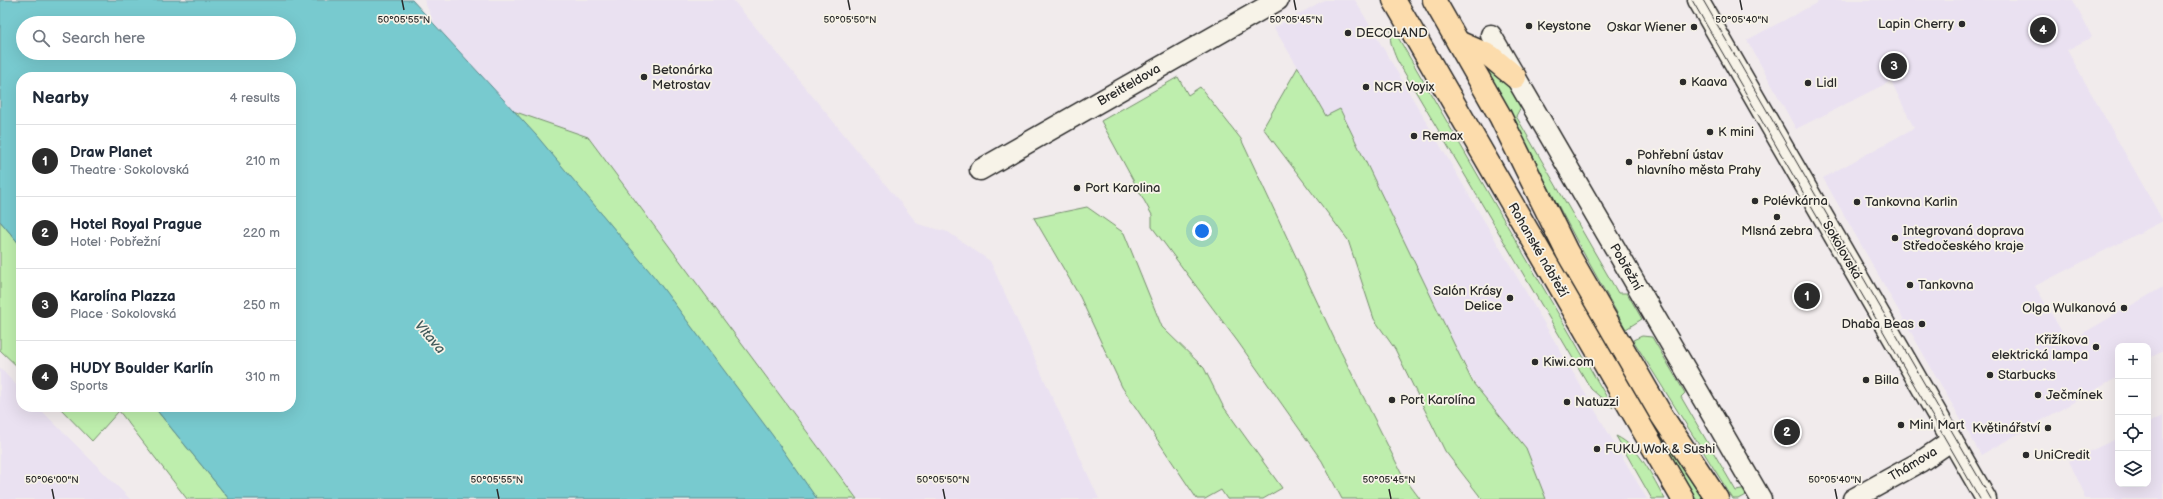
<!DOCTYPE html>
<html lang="en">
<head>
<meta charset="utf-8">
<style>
	:root { --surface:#fff; --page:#f6f6f7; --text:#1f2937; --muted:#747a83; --line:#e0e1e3; --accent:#2b2b2b }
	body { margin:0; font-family:"Balsamiq Sans",sans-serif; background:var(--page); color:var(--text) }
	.controls { position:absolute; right:12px; bottom:12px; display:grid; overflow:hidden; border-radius:8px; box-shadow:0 4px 16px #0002 }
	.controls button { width:36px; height:36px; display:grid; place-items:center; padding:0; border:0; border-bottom:1px solid var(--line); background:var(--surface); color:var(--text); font:20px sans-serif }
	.you { position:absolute; left:1202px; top:231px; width:14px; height:14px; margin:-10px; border:3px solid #fff; border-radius:50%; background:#1a73e8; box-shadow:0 0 0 6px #1a73e833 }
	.badge { display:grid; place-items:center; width:26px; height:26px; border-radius:50%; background:var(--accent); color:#fff; font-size:13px; font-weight:700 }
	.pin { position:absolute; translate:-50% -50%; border:2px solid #fff; box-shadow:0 1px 4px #0006 }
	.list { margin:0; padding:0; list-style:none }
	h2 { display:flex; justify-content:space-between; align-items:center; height:52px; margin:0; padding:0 16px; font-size:17px }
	h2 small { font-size:13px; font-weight:400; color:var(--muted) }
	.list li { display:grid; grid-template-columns:26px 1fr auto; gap:12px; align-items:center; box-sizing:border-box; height:72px; padding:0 16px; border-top:1px solid var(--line) }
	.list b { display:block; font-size:15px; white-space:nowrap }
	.list p { margin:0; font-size:13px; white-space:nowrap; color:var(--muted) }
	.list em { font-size:13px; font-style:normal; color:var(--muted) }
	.icon { flex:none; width:22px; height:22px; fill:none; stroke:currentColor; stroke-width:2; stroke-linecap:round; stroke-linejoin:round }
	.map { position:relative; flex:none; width:2163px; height:499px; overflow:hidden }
	.search { position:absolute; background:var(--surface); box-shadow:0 4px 16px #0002; left:16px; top:16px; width:280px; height:44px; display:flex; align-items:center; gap:10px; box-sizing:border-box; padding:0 14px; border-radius:22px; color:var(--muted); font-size:15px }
	.panel { position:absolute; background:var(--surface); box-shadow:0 4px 16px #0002; left:16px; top:72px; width:280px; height:340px; border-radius:16px }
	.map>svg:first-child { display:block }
	.built { fill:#eae1f1 }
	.green { fill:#beeead; stroke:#748c6c }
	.water { fill:#78cacf; stroke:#598a8d; fill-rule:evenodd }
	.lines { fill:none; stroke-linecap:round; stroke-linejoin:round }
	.minor-casing { stroke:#2b2b2b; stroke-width:23 }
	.major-casing { stroke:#2b2b2b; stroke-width:25 }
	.minor { stroke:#f7f3e8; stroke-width:20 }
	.major { stroke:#fcdcac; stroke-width:22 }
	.tram { stroke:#2b2b2b; stroke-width:1 }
	.ticks { fill:none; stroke:#2b2b2b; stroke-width:1.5 }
	.poi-dot { fill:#2b2b2b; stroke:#f7f3e8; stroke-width:1.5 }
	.labels { text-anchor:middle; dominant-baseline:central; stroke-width:3.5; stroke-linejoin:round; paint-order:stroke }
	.poi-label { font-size:13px; fill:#2b2b2b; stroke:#f7f3e8; text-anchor:start }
	.street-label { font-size:13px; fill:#2b2b2b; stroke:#f7f3e8 }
	.water-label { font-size:14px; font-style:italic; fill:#425b5c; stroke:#f7f3e8 }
	.ticks-label { font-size:10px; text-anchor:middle; fill:#2b2b2b; stroke:#f7f3e8; stroke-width:3.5; stroke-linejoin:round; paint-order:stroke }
</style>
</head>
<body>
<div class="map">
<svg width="2163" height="499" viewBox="0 0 2163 499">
	<rect width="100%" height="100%" fill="#f1ebec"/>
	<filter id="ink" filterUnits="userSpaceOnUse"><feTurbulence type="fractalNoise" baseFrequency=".025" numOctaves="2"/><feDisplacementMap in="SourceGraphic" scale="8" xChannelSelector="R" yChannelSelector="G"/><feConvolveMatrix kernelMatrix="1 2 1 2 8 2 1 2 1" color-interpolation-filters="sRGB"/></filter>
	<g filter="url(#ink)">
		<g class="built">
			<path d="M 424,0 L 733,0 L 918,224 L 948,232 L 990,261 L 1099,499 L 857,499 L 588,137 L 513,111 L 434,23 Z"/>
			<path d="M 1324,0 L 1355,0 L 1647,499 L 1540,499 L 1298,67 L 1274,28 Z"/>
			<path d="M 1822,0 L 2073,0 L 2092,37 L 2067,50 L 2163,221 L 2035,286 L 2068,342 L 2163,287 L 2163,351 L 2148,359 L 2148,346 L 2118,346 L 2118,377 L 1981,455 L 1823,178 L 1914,128 L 1891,81 L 1796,129 L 1747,40 Z"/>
			<path d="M 0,368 L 21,390 L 21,407 L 38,407 L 130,499 L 0,499 Z"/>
			<path d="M 2163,416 L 2163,499 L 2084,499 L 2084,493 L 2069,461 L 2118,438 L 2118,484 L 2148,484 L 2148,423 Z"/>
		</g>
		<g class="green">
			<path d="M 1392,27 L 1613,408 L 1591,389 L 1397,60 C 1392,48 1388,39 1392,27 Z"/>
			<path d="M 1483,64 L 1502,76 L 1523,103 L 1516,116 L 1618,293 L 1627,293 L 1642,319 L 1626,329 L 1578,243 Z"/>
			<path d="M 1298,67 L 1326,116 L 1340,109 L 1473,383 L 1526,448 L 1546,499 L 1482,499 L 1445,451 L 1395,349 L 1374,319 L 1348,240 L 1263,128 Z"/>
			<path d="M 1178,77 L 1188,95 L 1200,87 L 1241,139 L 1334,338 L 1403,476 L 1420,499 L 1342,499 L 1322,461 L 1238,342 L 1152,227 L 1152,215 L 1101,121 Z"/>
			<path d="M 513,111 L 588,137 L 857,499 L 817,499 Z"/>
			<path d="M 1087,207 L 1124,233 L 1162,327 L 1204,368 L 1223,406 L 1282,488 L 1263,499 L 1227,499 L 1221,490 L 1205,499 L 1197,499 L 1122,387 L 1080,297 L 1034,218 Z"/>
			<path d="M 0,221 L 21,246 L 21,370 L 0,350 Z"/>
			<path d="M 1642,336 L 1652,337 L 1685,393 L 1681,397 L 1736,491 L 1747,489 L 1749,493 L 1738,499 L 1733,499 L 1633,340 Z"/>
			<path d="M 1633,390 L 1698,492 L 1704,499 L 1693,499 L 1631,392 Z"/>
			<path d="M 59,407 L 154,407 L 229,499 L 187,499 L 119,411 L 92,441 Z"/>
			<path d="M 1616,436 C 1640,447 1652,477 1665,499 L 1652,499 Z"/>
		</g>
		<path class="water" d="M 0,0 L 412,0 L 536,135 L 656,279 L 773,436 L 817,499 L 229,499 L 154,407 L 291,407 L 291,77 L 21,77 L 21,246 L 0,221 ZM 23,23 L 289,23 L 289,53 L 23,53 Z"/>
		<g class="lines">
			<g class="minor-casing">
				<g id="minor">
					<path d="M 1698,0 L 1986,499"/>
					<path d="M 1491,35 L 1761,499"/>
					<path d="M 980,170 L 1278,0"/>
					<path d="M 1853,499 L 1920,462 L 1952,440"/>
				</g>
			</g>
			<g class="major-casing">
				<g id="major">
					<path d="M 1394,0 L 1683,499"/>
					<path d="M 1434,0 L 1500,116 L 1567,252 L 1662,416 L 1717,499"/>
					<path d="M 1458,42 L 1490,56 L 1515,77"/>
				</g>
			</g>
			<use href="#minor" class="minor"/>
			<use href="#major" class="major"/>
			<g class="tram">
				<path d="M 1692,0 L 1980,499"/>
				<path d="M 1703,0 L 1991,499"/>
			</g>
		</g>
	</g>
	<path class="ticks" d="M 402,0 L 404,10M 848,0 L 850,10M 1294,0 L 1296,10M 1740,0 L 1742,10M 52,489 L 54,499M 497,489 L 499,499M 943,489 L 945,499M 1389,489 L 1391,499M 1835,489 L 1837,499"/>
	<g class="poi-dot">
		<circle cx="1962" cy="24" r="4"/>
		<circle cx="1529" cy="26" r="4"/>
		<circle cx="1694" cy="27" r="4"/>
		<circle cx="1348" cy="33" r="4"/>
		<circle cx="644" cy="77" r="4"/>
		<circle cx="1683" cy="82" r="4"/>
		<circle cx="1808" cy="83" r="4"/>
		<circle cx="1366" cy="87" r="4"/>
		<circle cx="1710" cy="132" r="4"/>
		<circle cx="1414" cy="136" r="4"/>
		<circle cx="1629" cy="162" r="4"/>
		<circle cx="1077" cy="188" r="4"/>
		<circle cx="1755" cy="201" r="4"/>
		<circle cx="1857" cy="202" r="4"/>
		<circle cx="1777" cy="217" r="4"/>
		<circle cx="1895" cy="238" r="4"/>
		<circle cx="1910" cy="285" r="4"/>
		<circle cx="1510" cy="298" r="4"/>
		<circle cx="2124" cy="308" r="4"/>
		<circle cx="1922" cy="324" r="4"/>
		<circle cx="2096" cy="347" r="4"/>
		<circle cx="1535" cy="362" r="4"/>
		<circle cx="1990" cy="375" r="4"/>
		<circle cx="1866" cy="380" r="4"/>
		<circle cx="2038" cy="395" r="4"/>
		<circle cx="1392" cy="400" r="4"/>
		<circle cx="1567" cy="402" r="4"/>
		<circle cx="1901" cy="425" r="4"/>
		<circle cx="2048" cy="428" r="4"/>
		<circle cx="1597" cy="449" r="4"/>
		<circle cx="2026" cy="455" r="4"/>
	</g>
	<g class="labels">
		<g class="poi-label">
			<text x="1954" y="24" text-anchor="end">Lapin Cherry</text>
			<text x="1537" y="26">Keystone</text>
			<text x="1686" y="27" text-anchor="end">Oskar Wiener</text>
			<text x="1356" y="33">DECOLAND</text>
			<text x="652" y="70">Betonárka<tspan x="652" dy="15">Metrostav</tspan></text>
			<text x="1691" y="82">Kaava</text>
			<text x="1816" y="83">Lidl</text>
			<text x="1374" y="87">NCR Voyix</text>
			<text x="1718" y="132">K mini</text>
			<text x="1422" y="136">Remax</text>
			<text x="1637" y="155">Pohřební ústav<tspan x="1637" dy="15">hlavního města Prahy</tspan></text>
			<text x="1085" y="188">Port Karolina</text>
			<text x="1763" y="201">Polévkárna</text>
			<text x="1865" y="202">Tankovna Karlin</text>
			<text x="1777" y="231" text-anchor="middle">Mlsná zebra</text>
			<text x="1903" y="231">Integrovaná doprava<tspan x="1903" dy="15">Středočeského kraje</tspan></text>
			<text x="1918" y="285">Tankovna</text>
			<text x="1502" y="291" text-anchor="end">Salón Krásy<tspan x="1502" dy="15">Delice</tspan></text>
			<text x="2116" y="308" text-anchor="end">Olga Wulkanová</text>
			<text x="1914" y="324" text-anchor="end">Dhaba Beas</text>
			<text x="2088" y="340" text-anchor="end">Křižíkova<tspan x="2088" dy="15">elektrická lampa</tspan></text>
			<text x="1543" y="362">Kiwi.com</text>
			<text x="1998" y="375">Starbucks</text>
			<text x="1874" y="380">Billa</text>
			<text x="2046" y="395">Ječmínek</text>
			<text x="1400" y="400">Port Karolína</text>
			<text x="1575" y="402">Natuzzi</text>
			<text x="1909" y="425">Mini Mart</text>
			<text x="2040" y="428" text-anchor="end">Květinářství</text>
			<text x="1605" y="449">FUKU Wok &amp; Sushi</text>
			<text x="2034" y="455">UniCredit</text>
		</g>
		<g class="street-label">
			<text transform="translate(1129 85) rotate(-30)">Breitfeldova</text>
			<text transform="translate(1538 250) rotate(60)">Rohanské nábřeží</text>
			<text transform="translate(1842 250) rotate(60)">Sokolovská</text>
			<text transform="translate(1626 267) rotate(60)">Pobřežní</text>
			<text transform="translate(1913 464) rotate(-31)">Thámova</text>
		</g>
		<g class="water-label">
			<text transform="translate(430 337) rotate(49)">Vltava</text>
		</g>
	</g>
	<g class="ticks-label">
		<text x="404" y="23">50°05'55"N</text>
		<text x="850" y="23">50°05'50"N</text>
		<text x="1296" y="23">50°05'45"N</text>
		<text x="1742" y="23">50°05'40"N</text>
		<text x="52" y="483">50°06'00"N</text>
		<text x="497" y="483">50°05'55"N</text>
		<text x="943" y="483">50°05'50"N</text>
		<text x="1389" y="483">50°05'45"N</text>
		<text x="1835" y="483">50°05'40"N</text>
	</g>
</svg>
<div class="controls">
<button>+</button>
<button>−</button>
<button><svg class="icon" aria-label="locate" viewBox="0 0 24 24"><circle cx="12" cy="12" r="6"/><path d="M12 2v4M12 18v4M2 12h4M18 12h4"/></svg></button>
<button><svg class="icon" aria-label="layers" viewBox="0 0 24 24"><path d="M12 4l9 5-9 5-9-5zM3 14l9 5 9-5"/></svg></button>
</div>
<div class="you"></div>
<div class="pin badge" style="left:1807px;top:296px">1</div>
<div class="pin badge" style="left:1787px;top:432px">2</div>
<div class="pin badge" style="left:1894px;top:66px">3</div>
<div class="pin badge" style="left:2043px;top:30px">4</div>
<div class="search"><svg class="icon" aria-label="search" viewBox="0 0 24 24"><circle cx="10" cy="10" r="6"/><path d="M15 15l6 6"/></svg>Search here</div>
<section class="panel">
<h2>Nearby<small>4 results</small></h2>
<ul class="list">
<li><span class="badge">1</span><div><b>Draw Planet</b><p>Theatre · Sokolovská</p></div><em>210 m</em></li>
<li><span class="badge">2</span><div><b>Hotel Royal Prague</b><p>Hotel · Pobřežní</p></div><em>220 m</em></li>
<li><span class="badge">3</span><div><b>Karolína Plazza</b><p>Place · Sokolovská</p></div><em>250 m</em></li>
<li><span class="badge">4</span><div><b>HUDY Boulder Karlín</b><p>Sports</p></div><em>310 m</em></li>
</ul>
</section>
</div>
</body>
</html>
